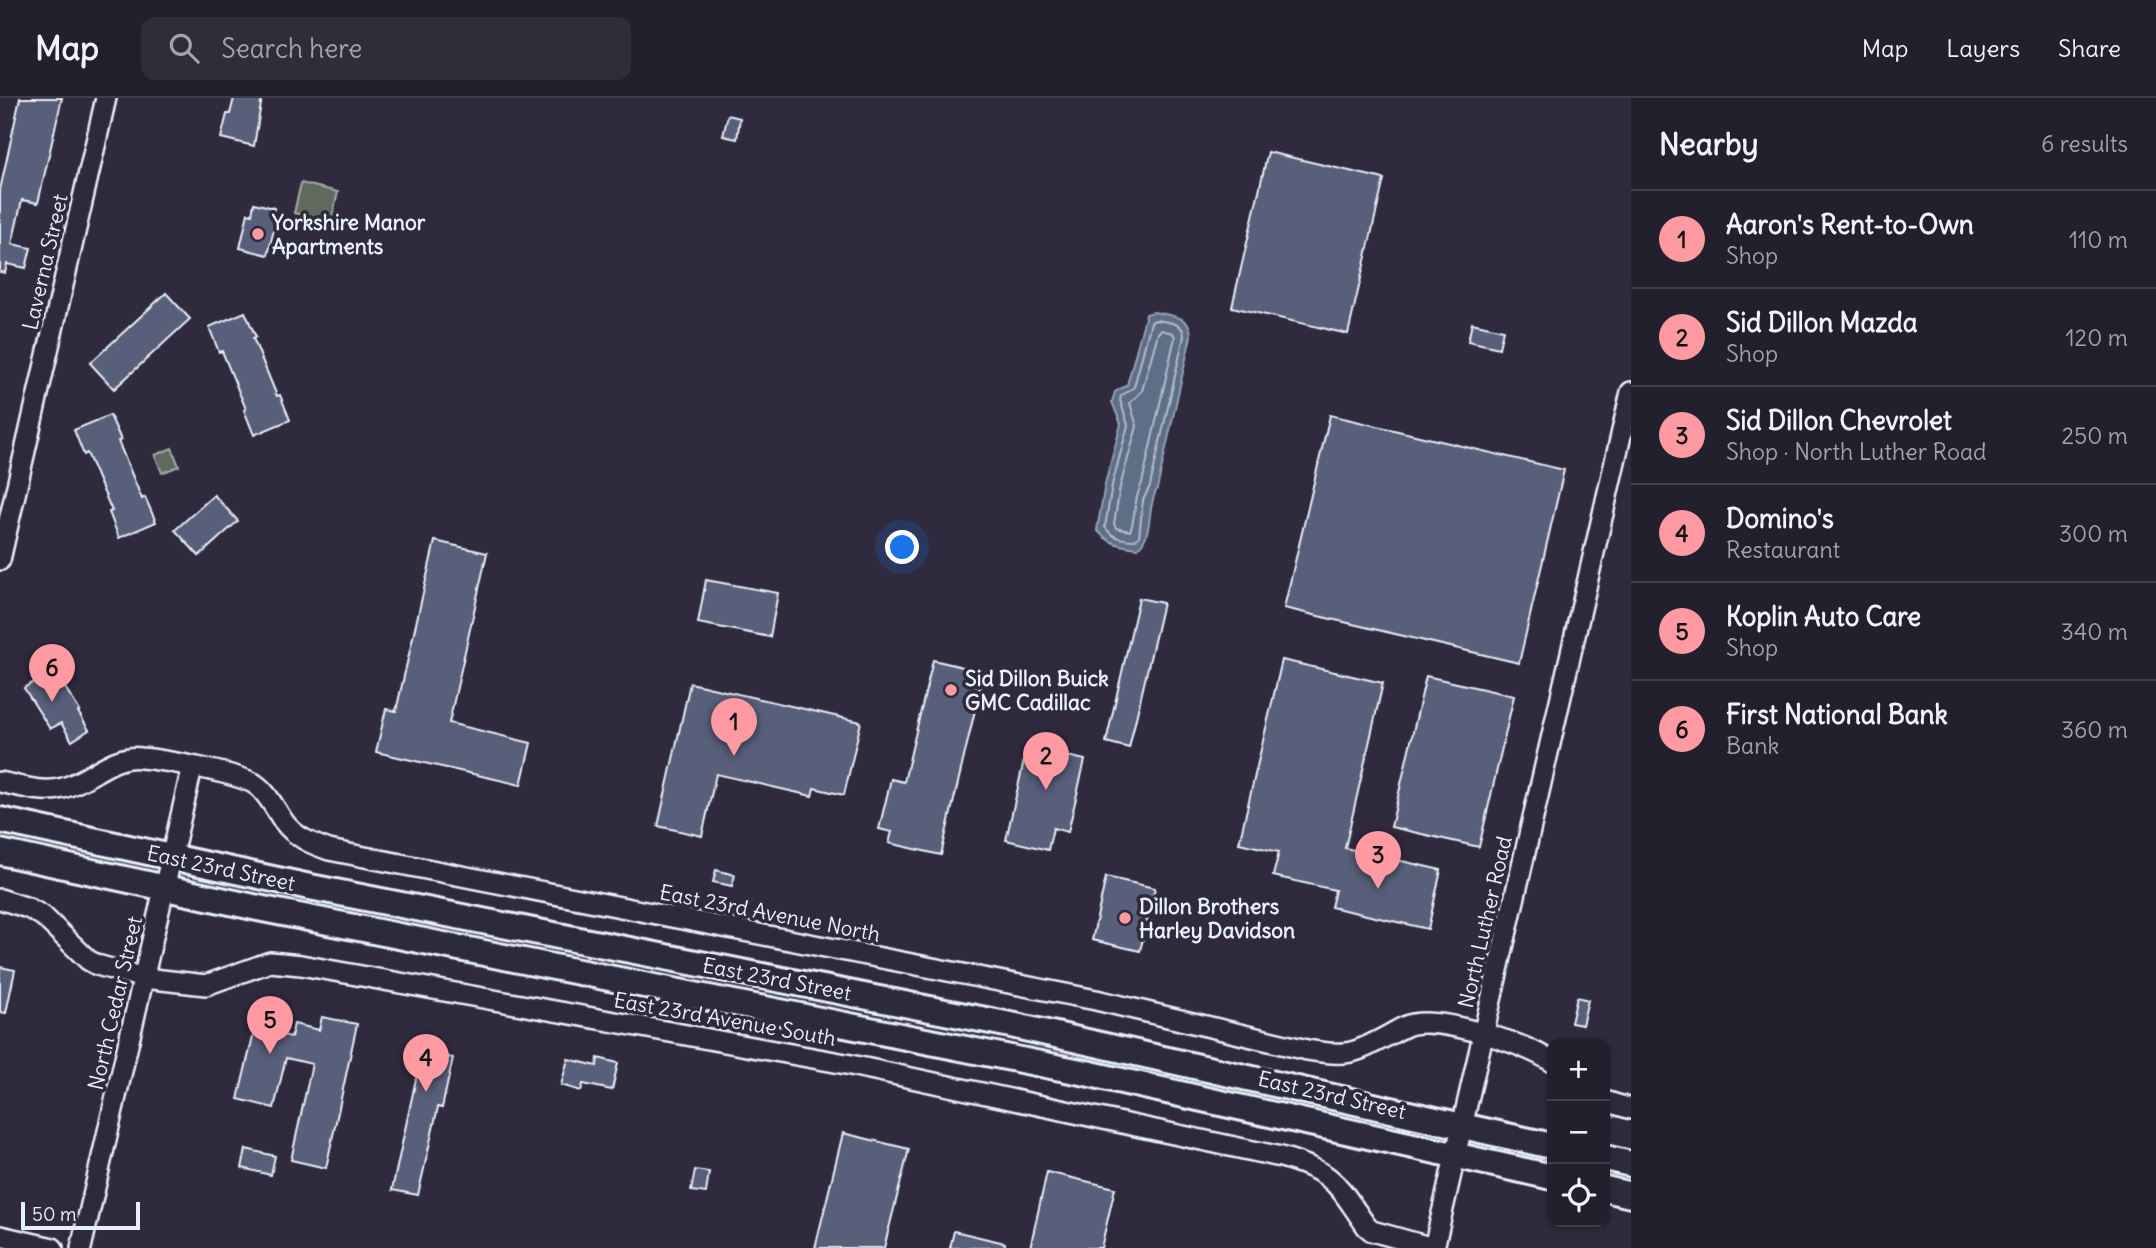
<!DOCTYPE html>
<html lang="en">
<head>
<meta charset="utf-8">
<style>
	:root { --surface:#23202e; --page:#2f2d3a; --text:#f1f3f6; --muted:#a3a3aa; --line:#403e4a; --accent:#ff9aa2 }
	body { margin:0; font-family:Delius,sans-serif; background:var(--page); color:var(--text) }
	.controls { position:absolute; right:21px; bottom:21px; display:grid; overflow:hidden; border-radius:14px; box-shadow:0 2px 5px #0004 }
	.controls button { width:63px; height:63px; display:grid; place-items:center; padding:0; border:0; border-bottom:2px solid var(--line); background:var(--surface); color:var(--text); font:35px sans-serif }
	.scale { position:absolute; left:21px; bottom:18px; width:119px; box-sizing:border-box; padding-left:7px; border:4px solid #e8f1f8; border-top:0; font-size:19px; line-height:24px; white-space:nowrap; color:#e8f1f8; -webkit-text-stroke:5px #2f2a3d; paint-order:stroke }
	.you { position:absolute; left:903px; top:450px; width:24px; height:24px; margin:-18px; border:5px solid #fff; border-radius:50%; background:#1a73e8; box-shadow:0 0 0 10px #1a73e833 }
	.badge { display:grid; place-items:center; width:46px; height:46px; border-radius:50%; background:var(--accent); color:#111; font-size:23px; font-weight:700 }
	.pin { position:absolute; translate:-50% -58px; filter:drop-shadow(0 2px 4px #0008) }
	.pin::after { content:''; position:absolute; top:37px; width:24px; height:21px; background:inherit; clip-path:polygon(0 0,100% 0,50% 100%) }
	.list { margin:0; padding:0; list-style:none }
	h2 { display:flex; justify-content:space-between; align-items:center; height:91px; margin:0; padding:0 28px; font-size:30px }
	h2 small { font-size:23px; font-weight:400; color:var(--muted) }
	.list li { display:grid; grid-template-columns:46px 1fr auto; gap:21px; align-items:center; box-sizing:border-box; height:98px; padding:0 28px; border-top:2px solid var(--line) }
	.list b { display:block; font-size:26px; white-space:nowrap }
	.list p { margin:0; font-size:23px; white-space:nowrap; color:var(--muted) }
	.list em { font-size:23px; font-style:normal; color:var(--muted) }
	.icon { flex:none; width:38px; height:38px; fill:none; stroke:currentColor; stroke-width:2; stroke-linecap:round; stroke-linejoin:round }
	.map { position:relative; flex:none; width:1631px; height:1150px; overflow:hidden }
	header { display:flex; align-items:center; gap:42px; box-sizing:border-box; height:98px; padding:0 35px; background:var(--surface); border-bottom:2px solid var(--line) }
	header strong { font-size:33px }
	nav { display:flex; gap:38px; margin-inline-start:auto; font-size:24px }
	.search { width:490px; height:63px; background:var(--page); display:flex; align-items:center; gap:18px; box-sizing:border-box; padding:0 24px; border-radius:14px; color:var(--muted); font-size:26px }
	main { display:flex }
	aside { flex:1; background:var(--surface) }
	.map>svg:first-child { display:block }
	.green { fill:#61695c; stroke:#a4adaa; stroke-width:2 }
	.water { fill:#5e6e87; stroke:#95a2b4; stroke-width:2 }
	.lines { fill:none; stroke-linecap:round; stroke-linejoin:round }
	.shore { stroke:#b1bdcb; stroke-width:2 }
	.building { fill:#585e7a; stroke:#e8f1f8; stroke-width:2 }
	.minor-casing { stroke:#e8f1f8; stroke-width:24 }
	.major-casing { stroke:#e8f1f8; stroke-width:30 }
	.minor { stroke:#2f2a3d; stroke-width:19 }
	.major { stroke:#2f2a3d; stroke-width:24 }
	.poi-dot { fill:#ff9aa2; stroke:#2f2a3d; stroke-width:2.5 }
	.labels { text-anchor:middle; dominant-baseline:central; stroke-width:7; stroke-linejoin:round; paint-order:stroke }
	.poi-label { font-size:21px; font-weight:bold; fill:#e8f1f8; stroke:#2f2a3d; text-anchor:start }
	.street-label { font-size:21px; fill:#e8f1f8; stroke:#2f2a3d }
</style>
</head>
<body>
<header>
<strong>Map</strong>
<div class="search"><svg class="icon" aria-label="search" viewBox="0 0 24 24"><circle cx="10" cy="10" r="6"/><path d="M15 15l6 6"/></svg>Search here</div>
<nav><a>Map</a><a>Layers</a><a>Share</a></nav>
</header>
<main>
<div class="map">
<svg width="1631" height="1150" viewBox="0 0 1631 1150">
	<rect width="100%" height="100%" fill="#2f2a3d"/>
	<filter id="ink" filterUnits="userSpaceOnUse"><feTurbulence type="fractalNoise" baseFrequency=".0143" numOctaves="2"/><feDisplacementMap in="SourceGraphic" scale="14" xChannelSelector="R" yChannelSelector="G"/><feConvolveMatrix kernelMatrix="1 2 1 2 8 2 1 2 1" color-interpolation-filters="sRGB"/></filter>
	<g filter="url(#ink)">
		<g class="green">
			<path d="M 301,85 L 338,94 L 331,124 L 294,115 Z"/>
			<path d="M 172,350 L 179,368 L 162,375 L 155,357 Z"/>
		</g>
		<path class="water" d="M 1154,214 C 1171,218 1191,217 1191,238 L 1157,391 C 1146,410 1154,436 1138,450 C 1120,448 1109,446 1097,432 L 1105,386 L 1121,326 L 1112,304 L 1115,294 L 1127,287 L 1146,216 Z"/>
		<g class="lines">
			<g class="shore">
				<path d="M 1155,222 C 1166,224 1184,224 1184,238 L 1150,388 L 1143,402 L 1139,439 L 1135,442 C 1123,442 1112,440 1105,429 L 1112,387 L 1128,327 L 1120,302 L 1121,298 L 1134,289 L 1151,224 Z"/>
				<path d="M 1161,232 L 1173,235 L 1175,239 L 1142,385 C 1132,405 1137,416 1130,433 L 1116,430 L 1114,426 L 1120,389 L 1137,328 L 1130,305 L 1142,293 L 1158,235 Z"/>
			</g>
		</g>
		<g class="building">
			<path d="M 20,0 L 62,0 L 38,105 L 22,102 L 12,146 L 31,150 L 26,170 L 7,166 L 5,175 L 0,174 L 0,92 Z"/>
			<path d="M 234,0 L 262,0 L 254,48 L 221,40 L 227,16 L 230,16 Z"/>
			<path d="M 728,17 L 740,20 L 737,41 L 723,38 Z"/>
			<path d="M 1268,54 L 1384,81 L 1348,236 L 1232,209 Z"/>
			<path d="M 254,105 L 274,110 L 272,121 L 276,122 L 268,157 L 240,150 L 248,115 L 252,116 Z"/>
			<path d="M 166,195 L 190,221 L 114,291 L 90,265 Z"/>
			<path d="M 245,214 L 256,239 L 253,240 L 277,298 L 280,297 L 290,322 L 254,337 L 244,312 L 246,311 L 222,253 L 219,254 L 209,229 Z"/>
			<path d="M 1472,225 L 1503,232 L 1499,250 L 1468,243 Z"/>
			<path d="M 110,317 L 121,342 L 118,343 L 142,401 L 145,399 L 156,424 L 119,440 L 109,414 L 112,413 L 87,355 L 84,357 L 74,332 Z"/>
			<path d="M 1330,317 L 1564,372 L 1519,565 L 1284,510 Z"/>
			<path d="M 214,397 L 238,423 L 199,458 L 175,432 Z"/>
			<path d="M 435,443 L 487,455 L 449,625 L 531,645 L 521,687 L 376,654 L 386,611 L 396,613 Z"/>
			<path d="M 706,482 L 778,495 L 770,539 L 698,525 Z"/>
			<path d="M 1139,500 L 1163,505 L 1129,650 L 1106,644 Z"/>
			<path d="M 933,562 L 984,574 L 941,757 L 889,745 L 892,734 L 879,731 L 891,681 L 904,684 Z"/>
			<path d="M 1282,562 L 1383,585 L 1345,750 L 1441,772 L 1428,831 L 1331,809 L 1335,792 L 1273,778 L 1279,754 L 1239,745 Z"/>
			<path d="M 54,572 L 80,613 L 78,614 L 89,632 L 72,643 L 61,625 L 50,631 L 24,590 Z"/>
			<path d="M 1426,578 L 1514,598 L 1479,749 L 1391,729 Z"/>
			<path d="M 690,585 L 861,624 L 844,697 L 814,690 L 812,698 L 716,676 L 702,738 L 658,728 Z"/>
			<path d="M 1027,649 L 1085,662 L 1068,734 L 1053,730 L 1048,752 L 1006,742 Z"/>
			<path d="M 716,772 L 735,777 L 732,788 L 713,784 Z"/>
			<path d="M 1106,779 L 1155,790 L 1140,853 L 1092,842 Z"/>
			<path d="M 0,869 L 15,872 L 6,915 L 0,914 Z"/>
			<path d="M 1577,899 L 1588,902 L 1582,927 L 1571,925 Z"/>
			<path d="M 322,919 L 357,926 L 326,1070 L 291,1062 L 312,966 L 286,960 L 274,1010 L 238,1001 L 255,930 L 291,939 L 294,926 L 319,932 Z"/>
			<path d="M 422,953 L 453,960 L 442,1010 L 438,1009 L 418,1097 L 392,1092 Z"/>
			<path d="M 598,960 L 618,965 L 612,992 L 583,986 L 581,993 L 561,987 L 568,961 L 597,968 Z"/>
			<path d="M 843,1035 L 909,1051 L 884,1150 L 815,1150 Z"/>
			<path d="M 246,1051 L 275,1058 L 271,1077 L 242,1070 Z"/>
			<path d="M 695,1072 L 709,1074 L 706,1095 L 691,1093 Z"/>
			<path d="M 1047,1074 L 1115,1090 L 1101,1150 L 1030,1150 Z"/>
			<path d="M 954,1133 L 1005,1145 L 1005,1150 L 950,1150 Z"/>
		</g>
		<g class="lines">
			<g class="minor-casing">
				<g id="minor">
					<path d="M 0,462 L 106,0"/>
					<path d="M 0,684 C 20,688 43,696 63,690 C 90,683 111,656 141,660 C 165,662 236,675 255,686 C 268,695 275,711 284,724 C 295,739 312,746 329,752 L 1096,902 L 1307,952 C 1347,959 1354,956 1389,937 C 1397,933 1405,927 1413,926 C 1444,920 1528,946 1552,964"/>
					<path d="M 0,801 L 28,810 L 43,818 L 88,862 L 97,867 L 144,880 L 206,887 L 270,864 L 301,867 L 846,966 L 1281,1059 C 1336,1075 1336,1085 1367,1129 L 1372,1133 L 1433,1150"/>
					<path d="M 1605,1003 L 1631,1011"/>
					<path d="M 0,1138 L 53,1150"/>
					<path d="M 81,1150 L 192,670"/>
					<path d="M 1434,1150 L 1631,294"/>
				</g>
			</g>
			<g class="major-casing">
				<g id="major">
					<path d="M 0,722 L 310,789 L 1011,927 L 1552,1048"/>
					<path d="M 0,754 L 258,810 L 1086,975 L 1552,1079"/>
					<path d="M 1605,1060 L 1631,1066"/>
					<path d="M 1605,1091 L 1631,1097"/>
				</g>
			</g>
			<use href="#minor" class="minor"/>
			<use href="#major" class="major"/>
		</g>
	</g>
	<g class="poi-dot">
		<circle cx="258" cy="136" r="7"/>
		<circle cx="951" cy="592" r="7"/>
		<circle cx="1125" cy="820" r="7"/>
	</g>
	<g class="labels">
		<g class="poi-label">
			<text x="272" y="124">Yorkshire Manor<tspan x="272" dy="24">Apartments</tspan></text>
			<text x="965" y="580">Sid Dillon Buick<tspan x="965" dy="24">GMC Cadillac</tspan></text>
			<text x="1139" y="808">Dillon Brothers<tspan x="1139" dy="24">Harley Davidson</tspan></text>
		</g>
		<g class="street-label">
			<text transform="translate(45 164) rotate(-77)">Laverna Street</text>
			<text transform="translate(221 770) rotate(12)">East 23rd Street</text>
			<text transform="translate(770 815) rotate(11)">East 23rd Avenue North</text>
			<text transform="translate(1485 824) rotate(-77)">North Luther Road</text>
			<text transform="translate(777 881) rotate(11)">East 23rd Street</text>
			<text transform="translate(115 905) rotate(-77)">North Cedar Street</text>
			<text transform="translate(725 921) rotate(10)">East 23rd Avenue South</text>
			<text transform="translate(1332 997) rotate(13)">East 23rd Street</text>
		</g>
	</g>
</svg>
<div class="controls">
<button>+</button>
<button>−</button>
<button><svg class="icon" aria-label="locate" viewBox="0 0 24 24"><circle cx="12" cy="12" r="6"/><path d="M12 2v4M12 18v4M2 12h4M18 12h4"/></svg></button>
</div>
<div class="scale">50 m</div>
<div class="you"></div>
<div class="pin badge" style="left:734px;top:658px">1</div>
<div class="pin badge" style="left:1046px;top:692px">2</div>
<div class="pin badge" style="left:1378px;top:791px">3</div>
<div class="pin badge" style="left:426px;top:994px">4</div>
<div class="pin badge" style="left:270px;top:956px">5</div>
<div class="pin badge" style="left:52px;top:604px">6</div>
</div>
<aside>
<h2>Nearby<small>6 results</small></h2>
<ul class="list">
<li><span class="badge">1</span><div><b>Aaron's Rent-to-Own</b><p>Shop</p></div><em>110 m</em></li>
<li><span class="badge">2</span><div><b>Sid Dillon Mazda</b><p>Shop</p></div><em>120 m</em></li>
<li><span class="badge">3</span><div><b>Sid Dillon Chevrolet</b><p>Shop · North Luther Road</p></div><em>250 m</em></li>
<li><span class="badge">4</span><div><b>Domino's</b><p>Restaurant</p></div><em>300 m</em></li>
<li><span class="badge">5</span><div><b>Koplin Auto Care</b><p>Shop</p></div><em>340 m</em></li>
<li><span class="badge">6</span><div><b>First National Bank</b><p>Bank</p></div><em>360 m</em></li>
</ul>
</aside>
</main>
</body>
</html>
